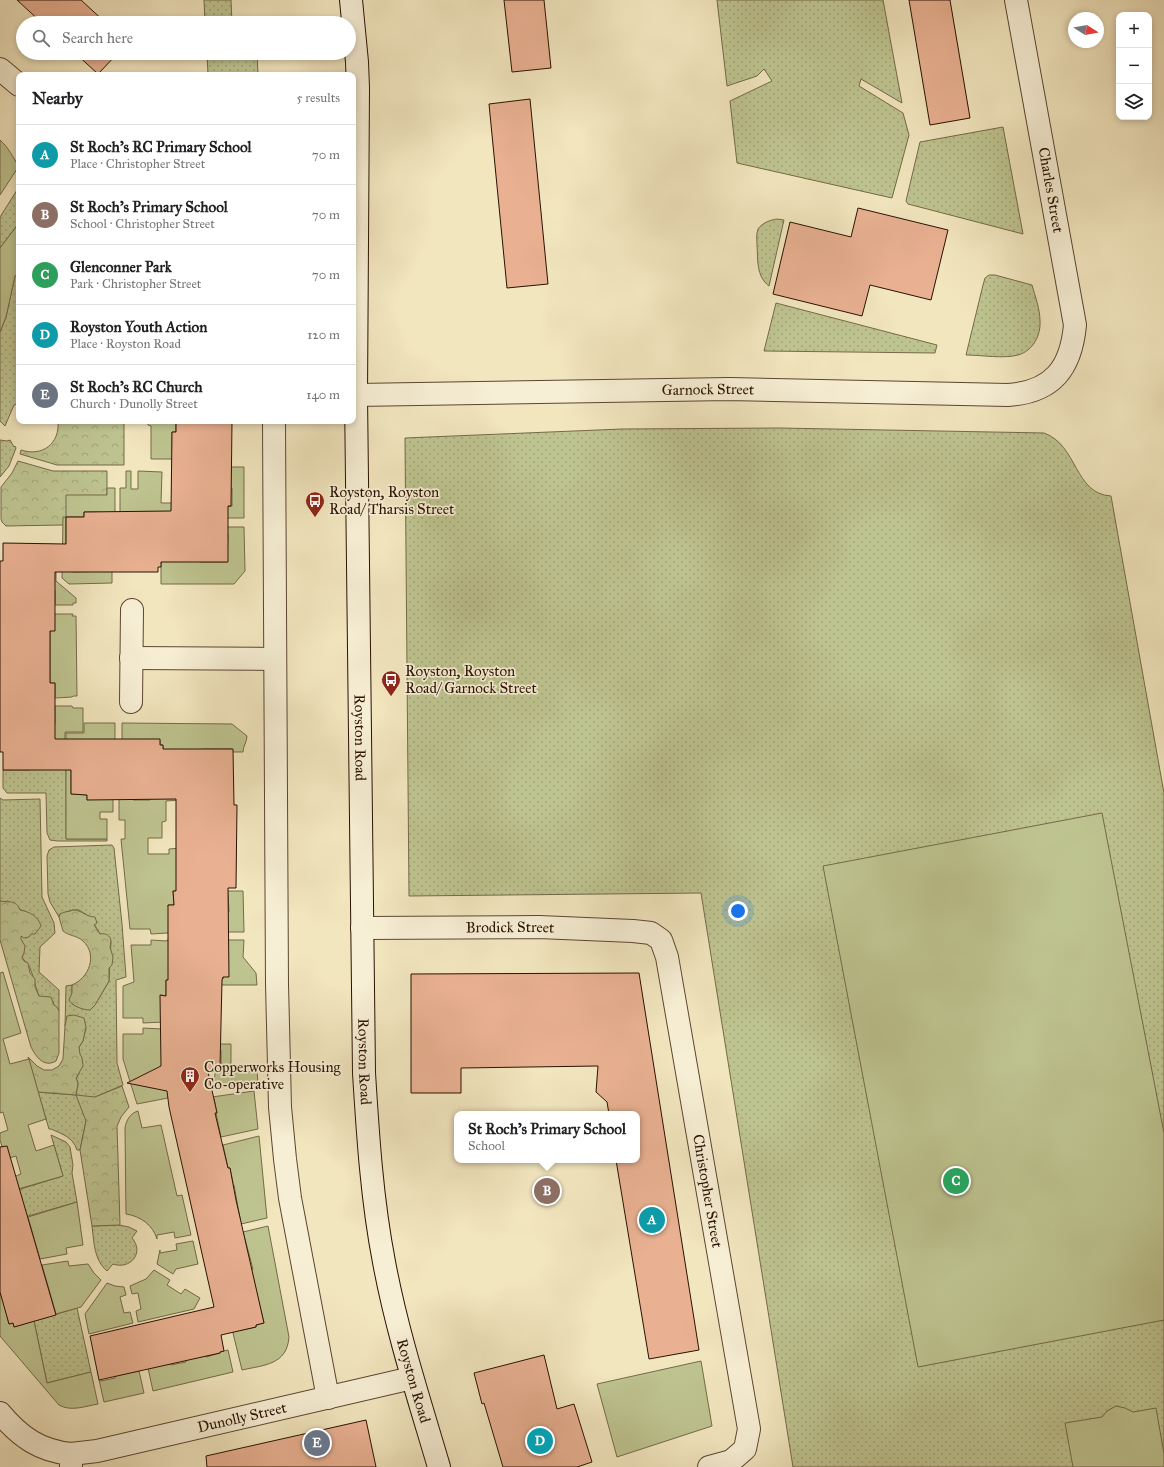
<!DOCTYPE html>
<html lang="en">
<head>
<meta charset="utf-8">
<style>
	:root { --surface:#fff; --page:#f6f6f6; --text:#202124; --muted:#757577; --line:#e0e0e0; --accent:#8f2418 }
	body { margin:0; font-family:"IM FELL Great Primer",serif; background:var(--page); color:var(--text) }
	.controls { position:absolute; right:12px; top:12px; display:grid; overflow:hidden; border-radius:8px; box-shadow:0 2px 6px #0003 }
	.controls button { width:36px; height:36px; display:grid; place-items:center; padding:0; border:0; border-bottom:1px solid var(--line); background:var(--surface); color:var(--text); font:20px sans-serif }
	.compass { position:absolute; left:1068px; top:12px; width:36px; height:36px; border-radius:50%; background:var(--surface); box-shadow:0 2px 6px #0003; rotate:101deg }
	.you { position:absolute; left:738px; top:911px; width:14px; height:14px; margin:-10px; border:3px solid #fff; border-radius:50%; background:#1a73e8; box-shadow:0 0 0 6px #1a73e833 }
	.badge { display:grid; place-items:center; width:26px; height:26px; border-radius:50%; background:var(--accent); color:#fff; font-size:13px; font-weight:700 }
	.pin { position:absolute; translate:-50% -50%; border:2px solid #fff; box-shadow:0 1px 4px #0006 }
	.popup { position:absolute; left:454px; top:1111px; width:186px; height:52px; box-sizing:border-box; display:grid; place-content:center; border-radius:8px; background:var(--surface); filter:drop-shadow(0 1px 3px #0005); font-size:13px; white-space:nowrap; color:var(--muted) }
	.popup b { font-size:15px; color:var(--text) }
	.popup::after { content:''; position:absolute; left:50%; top:100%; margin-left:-8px; border:8px solid transparent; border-top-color:var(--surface) }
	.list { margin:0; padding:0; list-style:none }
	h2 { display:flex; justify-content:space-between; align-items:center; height:52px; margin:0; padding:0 16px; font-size:17px }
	h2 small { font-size:13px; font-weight:400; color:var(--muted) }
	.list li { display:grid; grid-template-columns:26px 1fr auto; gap:12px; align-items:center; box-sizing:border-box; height:60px; padding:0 16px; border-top:1px solid var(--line) }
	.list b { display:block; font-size:15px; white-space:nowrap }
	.list p { margin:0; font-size:13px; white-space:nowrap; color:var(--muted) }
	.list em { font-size:13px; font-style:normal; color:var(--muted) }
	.icon { flex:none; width:22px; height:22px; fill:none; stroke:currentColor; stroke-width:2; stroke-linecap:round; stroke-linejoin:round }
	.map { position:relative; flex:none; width:1164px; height:1467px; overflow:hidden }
	.search { position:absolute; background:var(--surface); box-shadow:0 2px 6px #0003; left:16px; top:16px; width:340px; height:44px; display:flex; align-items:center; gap:10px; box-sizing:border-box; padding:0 14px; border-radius:22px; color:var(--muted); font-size:15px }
	.panel { position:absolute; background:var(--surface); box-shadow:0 2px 6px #0003; left:16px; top:72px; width:340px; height:352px; border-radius:8px }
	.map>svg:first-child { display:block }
	.grass { fill:url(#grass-dots); stroke:#746a49 }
	.forest { fill:url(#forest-crowns); stroke:#746a49 }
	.garden { fill:#bec490; stroke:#746a49 }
	.building { fill:#e9b192; stroke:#291102 }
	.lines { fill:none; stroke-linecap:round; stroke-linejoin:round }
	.street-casing { stroke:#5b4631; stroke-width:24 }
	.secondary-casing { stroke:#291102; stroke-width:24 }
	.street { stroke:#f7efd5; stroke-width:22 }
	.secondary { stroke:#f7efd5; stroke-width:22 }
	.labels { text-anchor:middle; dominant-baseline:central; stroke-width:3.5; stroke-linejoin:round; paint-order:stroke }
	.street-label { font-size:15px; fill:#291102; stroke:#f7efd5 }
	.poi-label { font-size:15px; fill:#291102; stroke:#f7efd5; text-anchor:start }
</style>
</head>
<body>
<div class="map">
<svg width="1164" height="1467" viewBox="0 0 1164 1467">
	<defs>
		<pattern id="grass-dots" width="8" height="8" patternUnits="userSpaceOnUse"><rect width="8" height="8" fill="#bec490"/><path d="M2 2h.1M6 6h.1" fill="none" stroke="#a3a77b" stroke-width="1.8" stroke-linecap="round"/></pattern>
		<pattern id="forest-crowns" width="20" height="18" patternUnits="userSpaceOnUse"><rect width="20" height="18" fill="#bec490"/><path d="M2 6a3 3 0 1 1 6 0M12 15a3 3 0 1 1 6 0" fill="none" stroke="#a3a77b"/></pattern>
	</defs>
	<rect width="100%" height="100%" fill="#f2e6bf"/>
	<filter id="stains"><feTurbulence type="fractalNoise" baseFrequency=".005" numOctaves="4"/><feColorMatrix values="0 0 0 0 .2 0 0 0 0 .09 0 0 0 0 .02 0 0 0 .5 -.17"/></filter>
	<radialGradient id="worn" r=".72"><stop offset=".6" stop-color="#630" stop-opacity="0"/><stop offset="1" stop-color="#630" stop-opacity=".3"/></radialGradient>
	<g class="grass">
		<path d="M 204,0 L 231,0 L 232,23 L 205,23 Z"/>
		<path d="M 717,0 L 883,0 L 902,103 L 861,79 L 859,86 L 903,113 L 909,135 L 892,198 L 737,163 L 730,101 L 772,81 L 764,69 L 757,76 L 727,86 Z"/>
		<path d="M 207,53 L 257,53 L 258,75 L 208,75 Z"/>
		<path d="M 1003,127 L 1023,234 L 908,204 L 906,201 L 920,142 Z"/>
		<path d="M 19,187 L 19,223 L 0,248 L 0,217 Z"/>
		<path d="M 777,219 L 784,220 L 769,286 C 756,276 758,260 757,245 C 757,240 756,234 758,229 C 762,223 770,220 777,219 Z"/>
		<path d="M 19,272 L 19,403 L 14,405 L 5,426 L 0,421 L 0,332 L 6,317 L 15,276 Z"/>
		<path d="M 989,275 L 995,275 L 1032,285 C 1035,296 1040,309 1040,321 C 1041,335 1033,351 1018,355 C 1004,359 981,355 966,355 L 983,285 L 985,278 Z"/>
		<path d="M 776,303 L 937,345 L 935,353 L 764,351 Z"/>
		<path d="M 780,428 L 1044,433 C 1078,445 1074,494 1111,496 L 1164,793 L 1164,1467 L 793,1467 L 701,893 L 409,896 L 405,438 L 622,429 Z"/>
		<path d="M 0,440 L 7,441 L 10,440 L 14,447 L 15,446 L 16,448 L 9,466 L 0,477 Z"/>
		<path d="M 66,749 L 66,839 L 107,839 L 107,841 L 58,841 L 50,840 L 47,833 L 46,793 L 7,793 L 3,788 L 3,770 L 30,770 Z"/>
		<path d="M 0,798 L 3,800 L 40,799 L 42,897 L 54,923 L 55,933 L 40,947 L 39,972 L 59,990 L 59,1011 L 57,1008 L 54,1006 L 53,1001 L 39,996 C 35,987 34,977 30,968 C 28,964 24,961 22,957 L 24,953 L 20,939 L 25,911 L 20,910 L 19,908 L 8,901 L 4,902 L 0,901 Z"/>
		<path d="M 112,845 L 114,848 L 122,924 L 126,977 L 116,980 L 117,1063 L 123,1085 L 95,1097 L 86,1121 L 80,1150 L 77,1150 C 73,1137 62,1134 51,1129 L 49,1129 L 38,1092 L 76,1095 L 78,1083 L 76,1078 L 79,1074 L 79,1047 L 83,1041 L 86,1027 L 68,1016 L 65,1026 L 66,986 L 72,985 L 72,1004 L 80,1007 L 98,1000 L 109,981 L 111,941 L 100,934 L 90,917 L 79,910 L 73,910 L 60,914 L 59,917 L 50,902 L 48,894 L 47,856 L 49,850 L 54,847 Z"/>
		<path d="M 51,1135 L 66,1142 L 70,1147 L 73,1165 L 72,1173 L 77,1202 L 18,1219 L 11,1192 L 63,1176 Z"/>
		<path d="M 119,1225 L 129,1227 L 137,1231 L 132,1238 C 145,1253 130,1270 113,1264 L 107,1271 C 94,1260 94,1242 92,1226 Z"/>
		<path d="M 77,1308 L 91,1372 L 47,1383 L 34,1321 Z"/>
	</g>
	<g class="forest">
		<path d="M 58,421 L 124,421 L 124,465 L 57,465 L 20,454 L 21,450 C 42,457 60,444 58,421 Z"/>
		<path d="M 18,461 L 53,471 L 107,471 L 107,495 L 66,517 L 63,525 L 6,526 L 2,522 L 1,519 L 1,487 L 12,473 Z"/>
		<path d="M 0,901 C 8,903 16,899 20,910 C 30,912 38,916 41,926 L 35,934 L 31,934 L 29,937 L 24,938 L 21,936 L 21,939 L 25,946 L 24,953 L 22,957 L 24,961 L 28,963 L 30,973 L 35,979 L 35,987 L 39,996 L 51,997 L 54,1005 L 57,1007 L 59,1011 L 59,1053 L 56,1061 C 44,1068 36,1057 31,1047 L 0,940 Z"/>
		<path d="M 73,910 C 82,910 86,917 95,917 L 97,923 L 94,925 L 100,934 C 106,933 110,935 111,941 L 110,947 L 113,957 L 112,965 L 109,968 L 109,981 L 95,1005 L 90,1010 C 83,1010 72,1006 69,1000 L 72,993 L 72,985 C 89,978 98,955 83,941 C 76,935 69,936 63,931 L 59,917 L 60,914 C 65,911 69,912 73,910 Z"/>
		<path d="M 74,1015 L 84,1018 L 86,1027 L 83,1041 L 79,1047 L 80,1054 L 82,1058 L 83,1066 L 76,1078 L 78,1083 L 76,1095 L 95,1097 L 122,1086 L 129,1107 L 121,1117 L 117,1126 L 120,1225 L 92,1226 L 80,1150 L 86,1121 L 76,1095 L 38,1092 L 28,1057 L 37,1066 L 44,1070 L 52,1070 L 59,1066 L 63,1059 L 65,1026 L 67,1016 Z"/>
	</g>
	<g class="garden">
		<path d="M 0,140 C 10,149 11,155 19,166 L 0,195 Z"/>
		<path d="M 19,223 L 19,272 L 15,276 L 6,317 L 0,332 L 0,248 Z"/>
		<path d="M 148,421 L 176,421 L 176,432 L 172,432 L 172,449 L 176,459 L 151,459 L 151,426 L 148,425 Z"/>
		<path d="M 231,467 L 244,467 L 244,518 L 224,518 L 226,507 L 232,506 L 232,488 L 226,488 Z"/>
		<path d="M 126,471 L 131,471 L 131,489 L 138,489 L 138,471 L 162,472 L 161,503 L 176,503 L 177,517 L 120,517 L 120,488 L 126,488 Z"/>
		<path d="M 107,488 L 115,488 L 115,517 L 99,512 L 84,512 L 84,517 L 66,517 L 66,567 L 73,572 L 112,571 L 112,583 L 69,584 L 62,578 L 63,517 L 66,517 L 66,495 L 107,495 Z"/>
		<path d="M 224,527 L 244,527 L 245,571 L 234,584 L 161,584 L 161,559 L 199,559 L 200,562 L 227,562 L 228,535 Z"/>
		<path d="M 56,563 L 56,581 L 76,598 L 76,603 L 73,603 L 73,605 L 55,605 L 55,590 L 50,590 Z"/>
		<path d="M 55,614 L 73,614 L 72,616 L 76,616 L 77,696 L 73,696 L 72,697 L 55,698 L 55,683 L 50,683 L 50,631 Z"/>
		<path d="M 55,706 L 72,706 L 73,708 L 83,708 L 83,732 L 65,732 L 65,749 L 50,749 L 55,723 Z"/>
		<path d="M 84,723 L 115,723 L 115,740 L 71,749 L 71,794 L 87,795 L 87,800 L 113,795 L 113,812 L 100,812 L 100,819 L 107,819 L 107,839 L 66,839 L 66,733 L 84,733 Z"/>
		<path d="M 122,723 L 232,724 L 247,736 C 247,742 243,746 243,752 L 233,752 L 232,749 L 205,749 L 163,753 L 163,745 L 160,745 L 160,740 L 122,740 Z"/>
		<path d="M 119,794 L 133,795 L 133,800 L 150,800 L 150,795 L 160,794 L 182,800 L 166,801 L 166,821 L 162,822 L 162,838 L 148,838 L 148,854 L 169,854 L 169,849 L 182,848 L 181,891 L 173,891 L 174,905 L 168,905 L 173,935 L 167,933 L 151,934 L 150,929 L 130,929 L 121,839 L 125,839 L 125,820 L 119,820 Z"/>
		<path d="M 1102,813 L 1164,1133 L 1164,1320 L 918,1367 L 823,866 Z"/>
		<path d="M 223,891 L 243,891 L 244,932 L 228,932 L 223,912 L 229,912 L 228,894 L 223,893 Z"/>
		<path d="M 151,940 L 167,941 L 167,940 L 174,940 L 173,980 L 166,980 L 166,996 L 161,995 L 163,1022 L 143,1023 L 143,1018 L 123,1018 L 123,986 L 134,982 L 131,945 L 151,945 Z"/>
		<path d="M 228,940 L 244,940 L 243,957 L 256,973 L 257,985 L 221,985 L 215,980 L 223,979 Z"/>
		<path d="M 3,972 L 21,1033 L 3,1039 L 10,1064 L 29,1059 L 46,1119 L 28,1125 L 36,1151 L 54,1145 L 63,1176 L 15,1190 L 11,1178 L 21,1174 L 16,1156 L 6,1159 L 0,1140 L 0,1133 L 8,1130 L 3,1112 L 0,1113 L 0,973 Z"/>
		<path d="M 143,1028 L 162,1029 L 168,1098 L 137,1104 L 123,1059 L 123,1034 L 143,1034 Z"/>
		<path d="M 216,1044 L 231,1044 L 231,1071 L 257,1072 L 258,1082 L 213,1089 L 216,1067 L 221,1067 L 221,1050 L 216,1049 Z"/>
		<path d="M 254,1091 L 258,1129 L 221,1137 L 216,1113 L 217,1113 L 214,1098 L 212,1097 Z"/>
		<path d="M 138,1111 L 142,1128 L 161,1125 L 177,1196 L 182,1195 L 191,1235 L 175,1238 L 174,1232 L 157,1235 L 157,1239 C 153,1225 140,1216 126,1214 L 125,1128 C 126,1121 130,1113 138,1111 Z"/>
		<path d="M 259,1136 L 267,1218 L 241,1224 L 234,1185 L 232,1185 L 233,1183 L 230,1168 L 228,1168 L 223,1145 Z"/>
		<path d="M 77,1202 L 83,1245 L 66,1248 L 67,1254 L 40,1259 L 28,1217 Z"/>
		<path d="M 268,1226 L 289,1337 C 287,1365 264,1365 242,1370 L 232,1329 L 242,1330 L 256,1327 L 256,1325 L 264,1323 L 251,1270 L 253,1269 L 243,1232 Z"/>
		<path d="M 193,1241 L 198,1264 L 176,1269 L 173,1274 L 157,1264 L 160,1250 L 160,1253 L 177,1250 L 176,1244 Z"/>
		<path d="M 68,1261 L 69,1266 L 88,1264 L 94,1273 L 101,1280 L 81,1307 L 56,1314 L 42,1265 Z"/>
		<path d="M 154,1270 L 170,1280 L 167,1285 L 181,1294 L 185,1289 L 200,1298 L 194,1309 L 138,1322 L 136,1311 L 141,1309 L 138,1293 L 132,1294 L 130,1286 L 146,1279 Z"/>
		<path d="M 107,1283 L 115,1286 L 124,1287 L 126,1295 L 120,1297 L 124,1313 L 130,1312 L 133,1323 L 89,1334 L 85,1314 Z"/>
		<path d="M 0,1288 L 9,1324 L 13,1323 L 14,1327 L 34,1321 L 47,1383 L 91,1372 L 98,1404 C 86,1406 71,1412 59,1405 L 0,1336 Z"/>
		<path d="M 228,1350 L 233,1372 L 153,1391 L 148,1368 L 170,1363 L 171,1365 L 186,1362 L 185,1360 L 205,1355 L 206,1357 L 220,1353 L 220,1352 Z"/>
		<path d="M 701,1361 L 712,1426 L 617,1457 L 597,1384 Z"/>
		<path d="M 139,1371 L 144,1393 L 104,1402 L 99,1380 L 101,1381 L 115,1378 L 115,1376 Z"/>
		<path d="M 1116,1406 L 1125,1408 L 1133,1412 L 1156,1408 L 1164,1454 L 1164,1467 L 1073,1467 L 1065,1423 L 1102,1417 L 1107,1411 Z"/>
	</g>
	<g class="building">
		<path d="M 17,0 L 81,0 L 106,23 L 42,23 Z"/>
		<path d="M 504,0 L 544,0 L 551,68 L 512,72 Z"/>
		<path d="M 909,0 L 950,0 L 970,118 L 930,125 Z"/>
		<path d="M 75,53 L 118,53 L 98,74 Z"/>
		<path d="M 530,99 L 548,284 L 507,288 L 489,104 Z"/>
		<path d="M 858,208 L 948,230 L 931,300 L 870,285 L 862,316 L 773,294 L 790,222 L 851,237 Z"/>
		<path d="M 176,421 L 232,421 L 231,506 L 228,506 L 228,562 L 161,562 L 161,567 L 158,567 L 158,572 L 55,572 L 55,631 L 50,631 L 50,683 L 55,683 L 55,739 L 160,739 L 160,745 L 163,745 L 163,749 L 233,749 L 234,805 L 237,805 L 236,888 L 228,888 L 229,977 L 223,977 L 222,980 L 220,1067 L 216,1067 L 216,1072 L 208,1072 L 217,1113 L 215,1113 L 228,1168 L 230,1168 L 236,1200 L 264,1323 L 256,1325 L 256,1327 L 221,1335 L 224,1351 L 220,1352 L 220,1353 L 99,1380 L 90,1336 L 214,1307 L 169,1107 L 167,1091 L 127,1083 L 161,1066 L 160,995 L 166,996 L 166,980 L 168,980 L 168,905 L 174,905 L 173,891 L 176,891 L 176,799 L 87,800 L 87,795 L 71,794 L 71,770 L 3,770 L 3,752 L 0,752 L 0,561 L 3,561 L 3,543 L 66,544 L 66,517 L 84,517 L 84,512 L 171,511 L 172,432 L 176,432 Z"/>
		<path d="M 639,973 L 699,1350 L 649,1359 L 616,1160 L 637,1160 L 637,1114 L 609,1114 L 607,1102 L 596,1092 L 598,1066 L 461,1068 L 461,1093 L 411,1093 L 411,974 Z"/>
		<path d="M 7,1146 L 56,1315 L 14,1327 L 13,1323 L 9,1324 L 0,1292 L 0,1147 Z"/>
		<path d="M 544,1355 L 557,1409 L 574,1404 L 592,1462 L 577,1467 L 503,1467 L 484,1403 L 482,1404 L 474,1373 Z"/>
		<path d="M 366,1420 L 376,1467 L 207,1467 L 206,1456 Z"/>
	</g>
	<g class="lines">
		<g class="street-casing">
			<g id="street">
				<path d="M 0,69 L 19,85"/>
				<path id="s1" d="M 356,395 L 729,389 L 1008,395 C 1053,392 1071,368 1075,325 L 1016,0"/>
				<path d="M 274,421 L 277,984 L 280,1107 L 285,1159 L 290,1198 L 328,1398"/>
				<path d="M 131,658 L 275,659"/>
				<path d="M 131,702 L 132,610"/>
				<path id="s2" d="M 362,928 L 539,927 L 633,931 L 651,933 L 661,940 L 667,957 L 749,1429 L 745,1449 L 731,1461 L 709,1467"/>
				<path d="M 0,1413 C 20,1437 40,1451 71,1454 L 71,1467"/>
				<path id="s3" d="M 71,1454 L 97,1451 L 412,1378"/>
			</g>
		</g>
		<g class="secondary-casing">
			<g id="secondary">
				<path id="s4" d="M 351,0 L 357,62 L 358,88 L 356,395 L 364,1073 C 368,1137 372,1200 384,1262 C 397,1332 419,1399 439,1467"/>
			</g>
		</g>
		<use href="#street" class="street"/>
		<use href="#secondary" class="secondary"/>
	</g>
	<defs>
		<g id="bus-pin" transform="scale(1)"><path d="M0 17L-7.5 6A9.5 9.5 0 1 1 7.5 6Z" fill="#8f2418" stroke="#f7efd5"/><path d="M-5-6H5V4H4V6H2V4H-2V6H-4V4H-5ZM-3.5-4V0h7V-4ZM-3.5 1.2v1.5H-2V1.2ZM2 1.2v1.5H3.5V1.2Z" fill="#fff"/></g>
		<g id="building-pin" transform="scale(1)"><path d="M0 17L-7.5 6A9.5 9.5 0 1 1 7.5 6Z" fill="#8f2418" stroke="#f7efd5"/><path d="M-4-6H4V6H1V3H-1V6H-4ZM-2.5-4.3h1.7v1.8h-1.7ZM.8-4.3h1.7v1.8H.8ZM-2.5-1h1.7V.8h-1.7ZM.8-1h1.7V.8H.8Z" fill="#fff"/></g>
	</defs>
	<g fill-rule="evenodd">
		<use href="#bus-pin" x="315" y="501"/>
		<use href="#bus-pin" x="391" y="680"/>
		<use href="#building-pin" x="190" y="1076"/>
	</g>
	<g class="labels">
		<g class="street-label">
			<text transform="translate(1051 190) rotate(80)">Charles Street</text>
			<text stroke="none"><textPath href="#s1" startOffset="352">Garnock Street</textPath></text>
			<text stroke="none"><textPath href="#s4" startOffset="738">Royston Road</textPath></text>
			<text stroke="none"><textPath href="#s2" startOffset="148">Brodick Street</textPath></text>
			<text stroke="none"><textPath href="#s4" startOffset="1062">Royston Road</textPath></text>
			<text stroke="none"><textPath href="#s2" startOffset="557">Christopher Street</textPath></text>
			<text stroke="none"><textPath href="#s4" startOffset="1386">Royston Road</textPath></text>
			<text stroke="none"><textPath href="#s3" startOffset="175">Dunolly Street</textPath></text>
		</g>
		<g class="poi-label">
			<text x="329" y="492">Royston, Royston<tspan x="329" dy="17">Road/ Tharsis Street</tspan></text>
			<text x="405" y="671">Royston, Royston<tspan x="405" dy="17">Road/ Garnock Street</tspan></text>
			<text x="204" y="1067">Copperworks Housing<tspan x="204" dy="17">Co-operative</tspan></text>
		</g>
	</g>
	<rect width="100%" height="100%" filter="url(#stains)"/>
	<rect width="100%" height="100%" fill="url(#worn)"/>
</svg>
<div class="controls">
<button>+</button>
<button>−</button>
<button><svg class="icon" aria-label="layers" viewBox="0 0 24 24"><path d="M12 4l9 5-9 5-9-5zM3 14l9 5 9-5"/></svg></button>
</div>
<svg class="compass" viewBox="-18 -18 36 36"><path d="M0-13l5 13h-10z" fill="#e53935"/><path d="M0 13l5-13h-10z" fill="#757577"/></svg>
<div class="you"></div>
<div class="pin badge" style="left:652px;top:1220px;background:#0f9aa8">A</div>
<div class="pin badge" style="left:547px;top:1191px;background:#8d6e63">B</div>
<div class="popup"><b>St Roch's Primary School</b>School</div>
<div class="pin badge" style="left:956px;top:1181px;background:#2e9e5b">C</div>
<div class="pin badge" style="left:540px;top:1441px;background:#0f9aa8">D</div>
<div class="pin badge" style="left:317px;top:1443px;background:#6b7280">E</div>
<div class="search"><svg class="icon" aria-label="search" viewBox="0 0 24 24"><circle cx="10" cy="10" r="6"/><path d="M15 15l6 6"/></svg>Search here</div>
<section class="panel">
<h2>Nearby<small>5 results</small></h2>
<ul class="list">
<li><span class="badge" style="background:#0f9aa8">A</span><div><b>St Roch's RC Primary School</b><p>Place · Christopher Street</p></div><em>70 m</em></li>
<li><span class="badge" style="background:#8d6e63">B</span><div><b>St Roch's Primary School</b><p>School · Christopher Street</p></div><em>70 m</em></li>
<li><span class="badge" style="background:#2e9e5b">C</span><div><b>Glenconner Park</b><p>Park · Christopher Street</p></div><em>70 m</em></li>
<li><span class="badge" style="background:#0f9aa8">D</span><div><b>Royston Youth Action</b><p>Place · Royston Road</p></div><em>120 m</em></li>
<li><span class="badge" style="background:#6b7280">E</span><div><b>St Roch's RC Church</b><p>Church · Dunolly Street</p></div><em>140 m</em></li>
</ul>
</section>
</div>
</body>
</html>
